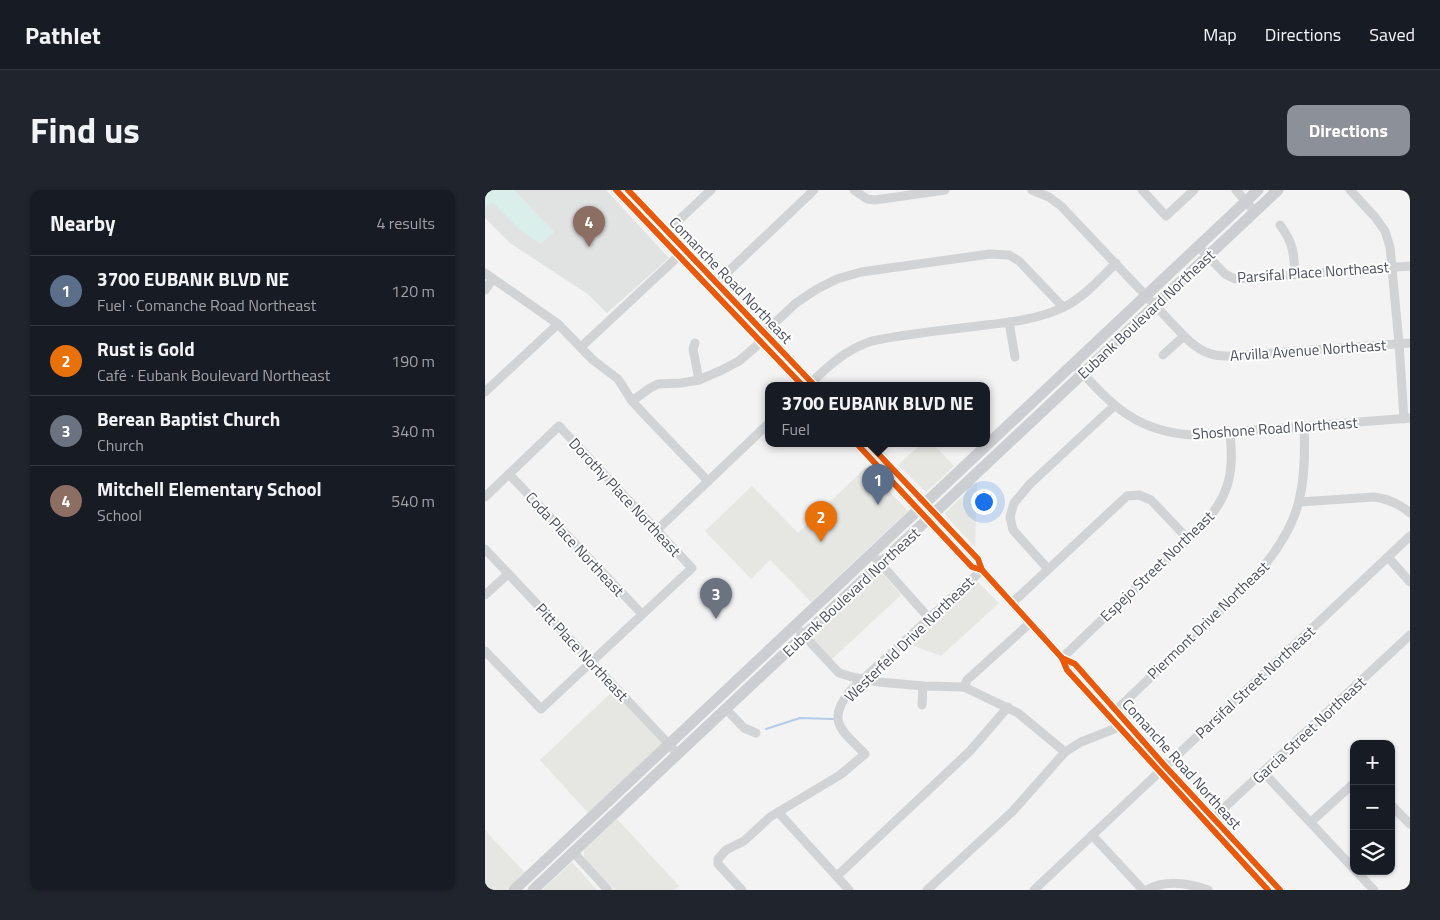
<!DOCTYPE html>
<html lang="en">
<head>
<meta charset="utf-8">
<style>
	:root { --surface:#171b24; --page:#20242c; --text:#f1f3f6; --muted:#9ea1a6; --line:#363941; --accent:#8c9099 }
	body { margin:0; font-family:"Titillium Web",sans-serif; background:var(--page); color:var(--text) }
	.controls { position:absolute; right:15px; bottom:15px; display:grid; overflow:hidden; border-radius:10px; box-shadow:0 1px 4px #0004 }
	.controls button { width:45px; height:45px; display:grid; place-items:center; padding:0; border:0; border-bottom:1px solid var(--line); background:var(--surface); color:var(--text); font:25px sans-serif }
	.you { position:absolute; left:498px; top:311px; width:18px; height:18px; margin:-12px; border:4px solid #fff; border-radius:50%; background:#1a73e8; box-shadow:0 0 0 8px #1a73e833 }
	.badge { display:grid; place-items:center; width:32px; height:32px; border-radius:50%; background:var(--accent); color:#fff; font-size:16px; font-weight:700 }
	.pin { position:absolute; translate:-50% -41px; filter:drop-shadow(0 1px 2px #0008) }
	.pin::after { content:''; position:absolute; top:26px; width:18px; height:15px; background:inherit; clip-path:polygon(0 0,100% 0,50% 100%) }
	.popup { position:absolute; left:280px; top:192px; width:225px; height:65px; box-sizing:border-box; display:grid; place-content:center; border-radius:10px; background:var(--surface); filter:drop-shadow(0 1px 4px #0005); font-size:16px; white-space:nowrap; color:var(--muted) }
	.popup b { font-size:19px; color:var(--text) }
	.popup::after { content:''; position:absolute; left:50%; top:100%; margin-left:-10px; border:10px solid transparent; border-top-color:var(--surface) }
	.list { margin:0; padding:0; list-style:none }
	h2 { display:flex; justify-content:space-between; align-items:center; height:65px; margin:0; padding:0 20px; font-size:21px }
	h2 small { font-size:16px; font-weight:400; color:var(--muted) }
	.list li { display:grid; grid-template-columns:32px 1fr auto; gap:15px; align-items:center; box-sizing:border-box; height:70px; padding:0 20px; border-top:1px solid var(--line) }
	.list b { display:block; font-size:19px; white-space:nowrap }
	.list p { margin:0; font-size:16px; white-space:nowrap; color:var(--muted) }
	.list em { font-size:16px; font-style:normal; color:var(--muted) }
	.icon { flex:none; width:28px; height:28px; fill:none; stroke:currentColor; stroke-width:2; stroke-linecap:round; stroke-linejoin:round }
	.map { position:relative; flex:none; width:925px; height:700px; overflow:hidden; border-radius:10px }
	header { display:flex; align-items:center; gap:30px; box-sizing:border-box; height:70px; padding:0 25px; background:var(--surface); border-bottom:1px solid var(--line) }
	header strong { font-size:24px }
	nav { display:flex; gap:28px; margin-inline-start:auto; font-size:18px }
	.intro { display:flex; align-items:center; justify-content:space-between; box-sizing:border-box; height:120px; padding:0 30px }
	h1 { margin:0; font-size:35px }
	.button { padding:12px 22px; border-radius:10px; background:var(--accent); color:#fff; font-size:18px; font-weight:700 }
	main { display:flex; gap:30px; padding:0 30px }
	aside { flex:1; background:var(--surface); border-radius:10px; box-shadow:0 1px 4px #0004 }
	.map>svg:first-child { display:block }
	.commercial { fill:#e6e6e2 }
	.education { fill:#e1e2e2 }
	.green { fill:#daefea }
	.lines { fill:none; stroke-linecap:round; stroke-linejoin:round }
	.stream { stroke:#b3cce9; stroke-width:2 }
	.minor { stroke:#d2d3d5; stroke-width:9 }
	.major { stroke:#cdced2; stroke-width:11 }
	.cycleway-casing { stroke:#fff; stroke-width:9 }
	.cycleway { stroke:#e8590c; stroke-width:6 }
	.labels { text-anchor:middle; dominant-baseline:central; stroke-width:4; stroke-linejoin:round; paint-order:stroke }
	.street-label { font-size:15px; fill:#4b4f5e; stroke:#fff }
</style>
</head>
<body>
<header>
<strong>Pathlet</strong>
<nav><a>Map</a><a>Directions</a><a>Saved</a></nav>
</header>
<div class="intro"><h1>Find us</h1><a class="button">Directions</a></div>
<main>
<aside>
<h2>Nearby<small>4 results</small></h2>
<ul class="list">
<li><span class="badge" style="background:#5c6f8a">1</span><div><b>3700 EUBANK BLVD NE</b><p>Fuel · Comanche Road Northeast</p></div><em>120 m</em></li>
<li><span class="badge" style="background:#e8710a">2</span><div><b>Rust is Gold</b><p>Café · Eubank Boulevard Northeast</p></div><em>190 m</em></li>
<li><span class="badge" style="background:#6b7280">3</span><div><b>Berean Baptist Church</b><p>Church</p></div><em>340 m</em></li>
<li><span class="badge" style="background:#8d6e63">4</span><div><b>Mitchell Elementary School</b><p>School</p></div><em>540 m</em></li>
</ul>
</aside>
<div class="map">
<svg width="925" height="700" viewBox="0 0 925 700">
	<rect width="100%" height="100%" fill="#f3f3f3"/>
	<g class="commercial">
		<path d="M 436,254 L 448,254 L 469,276 L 441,302 L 413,275 Z"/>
		<path d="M 381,277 L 423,321 L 326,412 L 285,370 L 266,389 L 220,341 L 267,296 L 313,343 Z"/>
		<path d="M 492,293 L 490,357 L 462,327 L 460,323 Z"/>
		<path d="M 395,384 L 398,384 L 416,405 L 346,470 L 326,448 L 328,445 L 391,385 Z"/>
		<path d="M 493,392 L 514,413 L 456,466 L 424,454 L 490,394 Z"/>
		<path d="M 128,501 L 178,555 L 104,624 L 55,570 Z"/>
		<path d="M 132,629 L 194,696 L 189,700 L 130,700 L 99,667 L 99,660 Z"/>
		<path d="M 0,640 L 40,683 L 21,700 L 0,700 Z"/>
		<path d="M 87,672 L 112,700 L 57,700 Z"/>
	</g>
	<path class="education" d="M 0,0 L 121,0 L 184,68 L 122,123 L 104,105 L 25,53 L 0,28 Z"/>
	<path class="green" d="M 0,0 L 29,0 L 69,42 L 56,54 L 36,41 L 7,12 L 0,19 Z"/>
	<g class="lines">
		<path class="stream" d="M 281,539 L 315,528 L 348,529"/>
		<g class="minor">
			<path d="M 131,0 L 318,196"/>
			<path d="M 143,0 L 330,196"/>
			<path d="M 369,0 L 382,9 L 390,10 L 460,0"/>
			<path d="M 547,0 L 564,7 L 576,16 L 699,146 C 713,160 725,167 745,166 L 925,153"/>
			<path d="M 657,0 L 681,26 L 709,0"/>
			<path d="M 751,0 L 770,22"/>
			<path d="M 865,0 L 890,27 L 900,41 L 905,57 L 914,153 L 919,229"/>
			<path d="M 795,35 C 808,52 809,63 810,84"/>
			<path d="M 179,44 L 226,0"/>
			<path d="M 714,57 L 740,84 L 750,89 L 925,76"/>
			<path d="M 0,83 L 73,134 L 108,170 L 133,189 L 147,211 L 158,223 L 223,291"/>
			<path d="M 228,96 L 329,0"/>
			<path d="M 0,100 L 8,89"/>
			<path d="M 524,132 L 530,167"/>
			<path d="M 210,153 L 208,159 L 214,190"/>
			<path d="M 96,157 L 198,62"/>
			<path d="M 678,165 L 699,146"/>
			<path d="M 589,174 C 626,214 650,242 708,245 L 925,228"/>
			<path d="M 323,196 C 342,177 361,159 387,151 C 424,143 463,140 501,135 C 527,132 554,129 579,117 C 599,107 615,89 631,73"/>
			<path d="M 0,202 L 73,134"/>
			<path d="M 147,211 L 165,198 L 173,194 L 196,193 L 214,190 L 237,180 L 254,171 L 275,153 L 279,143 L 311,113 L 332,99 L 352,89 L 376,82 L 505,64 L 524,65 L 534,71 L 578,117"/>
			<path d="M 372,254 L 487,377 L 497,380"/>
			<path d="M 384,254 L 493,369 L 497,380 L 577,468 L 590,474 L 680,576 L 795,700"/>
			<path d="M 24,284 L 157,424"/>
			<path d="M 0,307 L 74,236 L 207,378 L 56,519 L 0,461"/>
			<path d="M 815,312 L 889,307 C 903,309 914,313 925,323"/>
			<path d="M 172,340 L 284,233"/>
			<path d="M 0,359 L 193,564"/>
			<path d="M 387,364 L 444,428"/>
			<path d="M 903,367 L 925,392"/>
			<path d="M 563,379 L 528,340 L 525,327 L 529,313 L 545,294 L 629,216"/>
			<path d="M 0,405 L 23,384"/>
			<path d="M 527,413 L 642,306 L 654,305 L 666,310 L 703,349"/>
			<path d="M 310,436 L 354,483 L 367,487 L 394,492 L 438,496 L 479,497 L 533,523 L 580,562"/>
			<path d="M 577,468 L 582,480 L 783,700"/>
			<path d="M 577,468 C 611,435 645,403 680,371 C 700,351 726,332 738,306 C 748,286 747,264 745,243"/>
			<path d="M 479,497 L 482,490 L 545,433"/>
			<path d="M 437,515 L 438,496"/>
			<path d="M 241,519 L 259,538 L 271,543"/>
			<path d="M 624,527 L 765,392 C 813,340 822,306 819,236"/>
			<path d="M 779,583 L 869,679"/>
			<path d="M 906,615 L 925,634"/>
			<path d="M 293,622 L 364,700"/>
			<path d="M 726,630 L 925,445"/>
			<path d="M 826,632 L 869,593"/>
			<path d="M 607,645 L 658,700"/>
			<path d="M 89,663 L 123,700"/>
			<path d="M 871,681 L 889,700"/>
			<path d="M 352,686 L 485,561 L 523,517"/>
			<path d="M 257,700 L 233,674 L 233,669 L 241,660 L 259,651 L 285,627 L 355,585 L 380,564 C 358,541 340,532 365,501 L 497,380"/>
			<path d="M 442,700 L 528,621 L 580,562 L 596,552 L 634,537 L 638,534"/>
			<path d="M 549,700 L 925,346"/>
			<path d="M 662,700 C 681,689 703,693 723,700"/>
		</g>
		<g class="major">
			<path d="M 29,700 L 773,0"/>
			<path d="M 48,700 L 793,0"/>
		</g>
		<g class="cycleway-casing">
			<g id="cycleway">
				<path d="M 131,0 L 318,196"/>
				<path d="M 143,0 L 330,196"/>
				<path d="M 372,254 L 487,377 L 497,380"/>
				<path d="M 384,254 L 493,369 L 497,380 L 577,468 L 590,474 L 680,576 L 795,700"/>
				<path d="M 577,468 L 582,480 L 783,700"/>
			</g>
		</g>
		<use href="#cycleway" class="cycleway"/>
	</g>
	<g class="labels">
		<g class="street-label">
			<text transform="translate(828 82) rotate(-4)">Parsifal Place Northeast</text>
			<text transform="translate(246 90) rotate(46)">Comanche Road Northeast</text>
			<text transform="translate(661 124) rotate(-43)">Eubank Boulevard Northeast</text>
			<text transform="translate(823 160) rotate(-4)">Arvilla Avenue Northeast</text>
			<text transform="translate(790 238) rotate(-4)">Shoshone Road Northeast</text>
			<text transform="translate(140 307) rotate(47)">Dorothy Place Northeast</text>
			<text transform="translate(90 354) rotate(47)">Coda Place Northeast</text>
			<text transform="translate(672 376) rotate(-44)">Espejo Street Northeast</text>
			<text transform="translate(366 402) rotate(-43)">Eubank Boulevard Northeast</text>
			<text transform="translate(723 430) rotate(-44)">Piermont Drive Northeast</text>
			<text transform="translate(424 449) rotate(-44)">Westerfeld Drive Northeast</text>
			<text transform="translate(97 462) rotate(47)">Pitt Place Northeast</text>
			<text transform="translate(770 492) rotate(-43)">Parsifal Street Northeast</text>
			<text transform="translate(824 540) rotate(-43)">Garcia Street Northeast</text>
			<text transform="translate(697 574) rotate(48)">Comanche Road Northeast</text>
		</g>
	</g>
</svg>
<div class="controls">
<button>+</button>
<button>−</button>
<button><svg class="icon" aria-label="layers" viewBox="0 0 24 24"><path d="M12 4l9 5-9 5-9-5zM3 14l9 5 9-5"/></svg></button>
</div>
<div class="you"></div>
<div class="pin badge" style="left:393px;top:315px;background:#5c6f8a">1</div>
<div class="popup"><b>3700 EUBANK BLVD NE</b>Fuel</div>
<div class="pin badge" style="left:336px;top:352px;background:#e8710a">2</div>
<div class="pin badge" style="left:231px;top:429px;background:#6b7280">3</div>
<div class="pin badge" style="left:104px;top:57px;background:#8d6e63">4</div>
</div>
</main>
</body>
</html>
